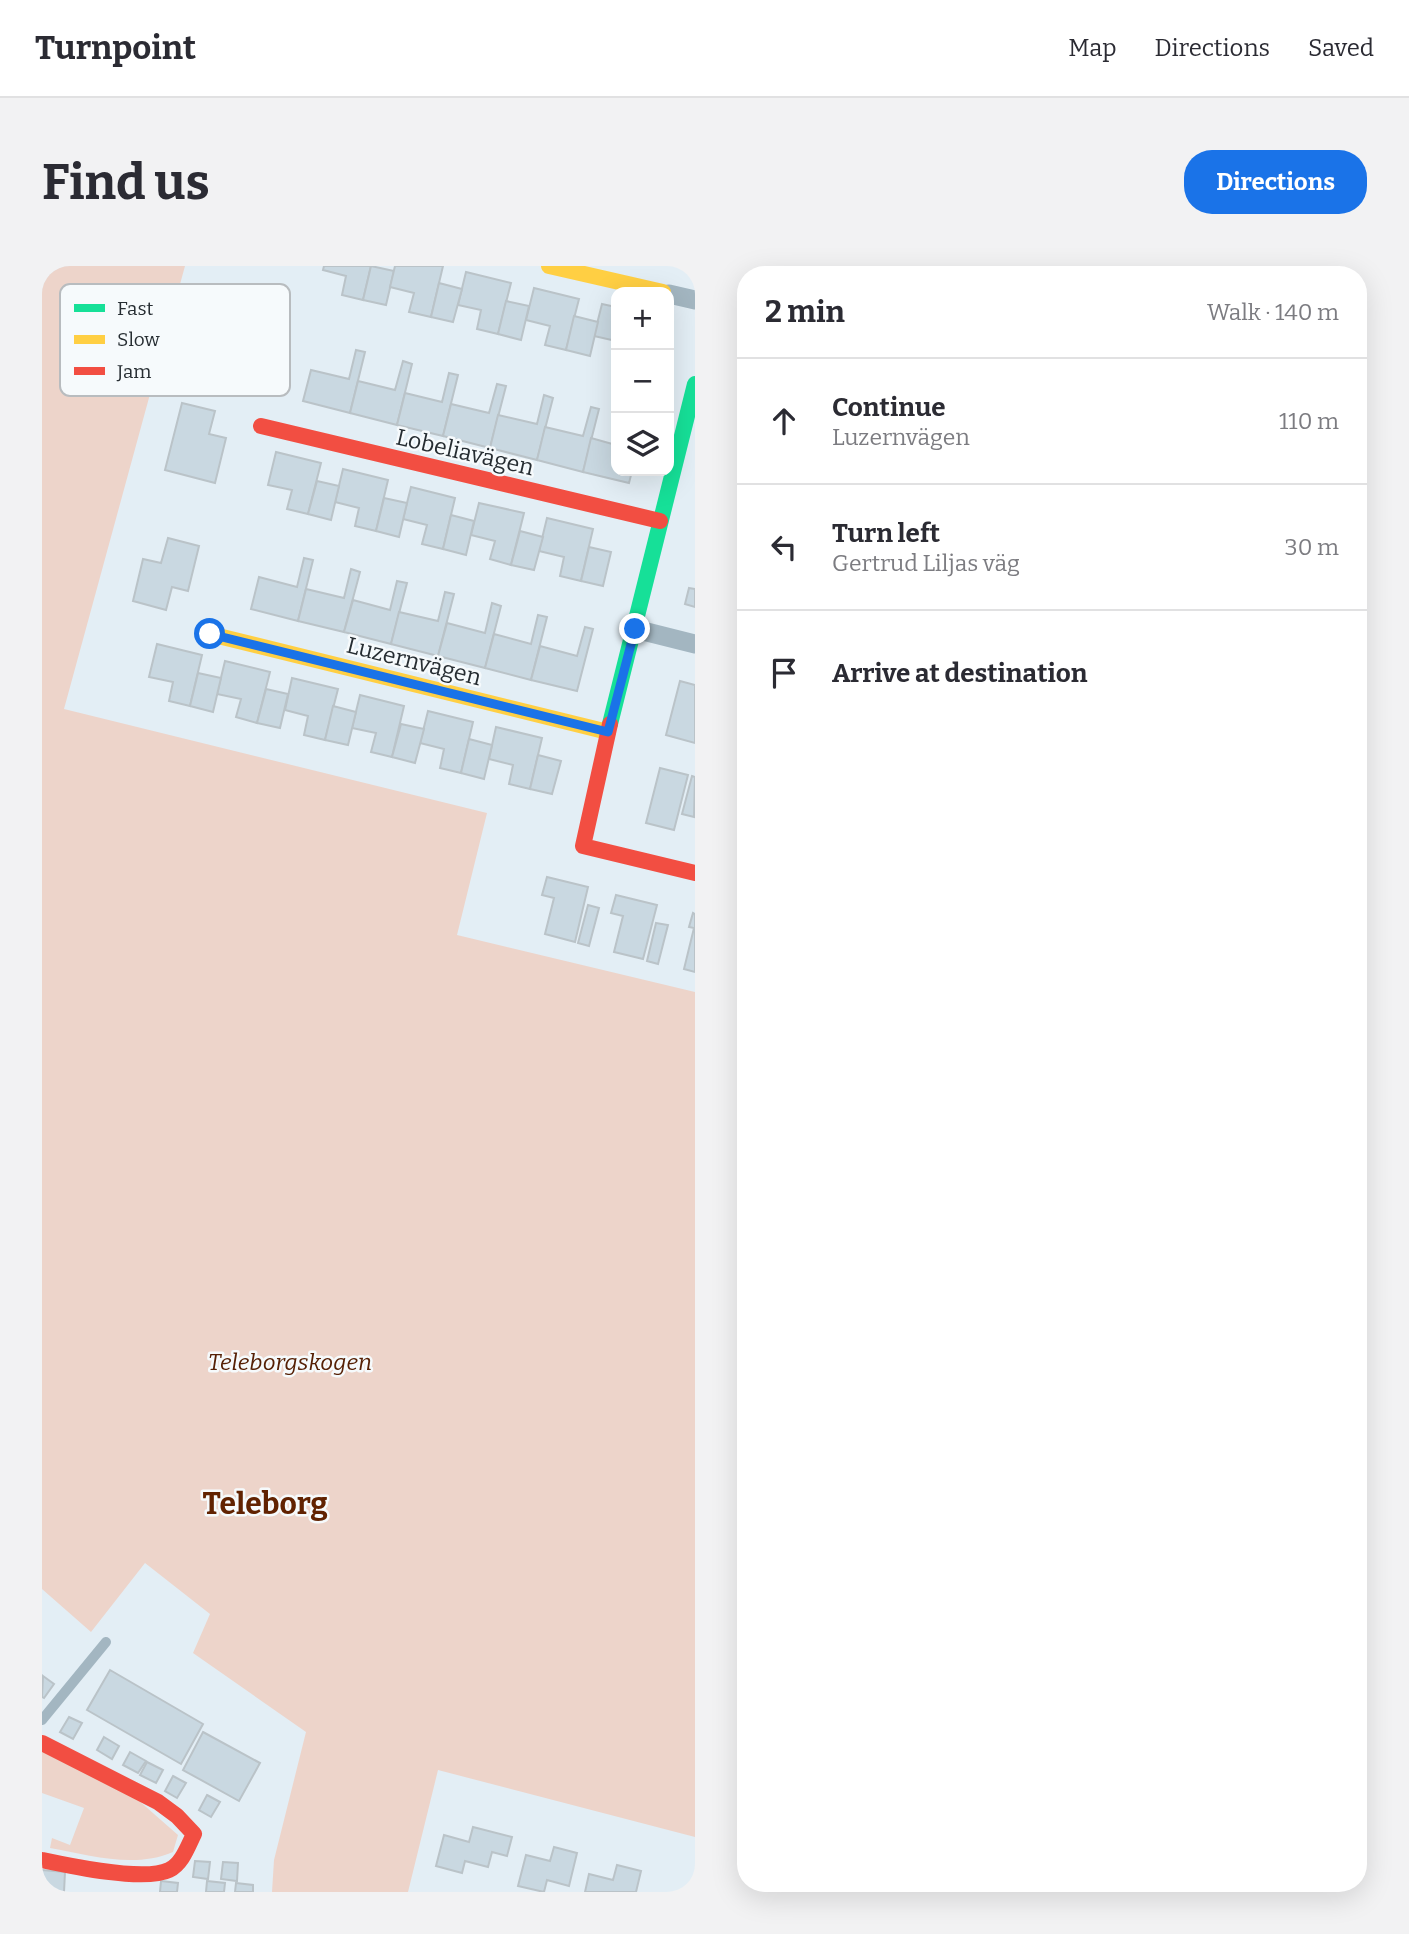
<!DOCTYPE html>
<html lang="en">
<head>
<meta charset="utf-8">
<style>
	:root { --surface:#fff; --page:#f2f2f3; --text:#2b2b33; --muted:#7c7c81; --line:#e1e1e2; --accent:#1a73e8 }
	body { margin:0; font-family:Bitter,serif; background:var(--page); color:var(--text) }
	.controls { position:absolute; right:21px; top:21px; display:grid; overflow:hidden; border-radius:14px; box-shadow:0 7px 28px #0002 }
	.controls button { width:63px; height:63px; display:grid; place-items:center; padding:0; border:0; border-bottom:2px solid var(--line); background:var(--surface); color:var(--text); font:35px sans-serif }
	.stop { position:absolute; width:21px; height:21px; margin:-16px; border:5px solid #1a73e8; border-radius:50%; background:#fff }
	.stop.end { background:#1a73e8; border-color:#fff; box-shadow:0 2px 7px #0008 }
	.list { margin:0; padding:0; list-style:none }
	h2 { display:flex; justify-content:space-between; align-items:center; height:91px; margin:0; padding:0 28px; font-size:30px }
	h2 small { font-size:23px; font-weight:400; color:var(--muted) }
	.list li { display:grid; grid-template-columns:46px 1fr auto; gap:21px; align-items:center; box-sizing:border-box; height:126px; padding:0 28px; border-top:2px solid var(--line) }
	.list b { display:block; font-size:26px; white-space:nowrap }
	.list p { margin:0; font-size:23px; white-space:nowrap; color:var(--muted) }
	.list em { font-size:23px; font-style:normal; color:var(--muted) }
	.icon { flex:none; width:38px; height:38px; fill:none; stroke:currentColor; stroke-width:2; stroke-linecap:round; stroke-linejoin:round }
	.map { position:relative; flex:none; width:653px; height:1626px; overflow:hidden; border-radius:28px }
	header { display:flex; align-items:center; gap:42px; box-sizing:border-box; height:98px; padding:0 35px; background:var(--surface); border-bottom:2px solid var(--line) }
	header strong { font-size:33px }
	nav { display:flex; gap:38px; margin-inline-start:auto; font-size:24px }
	.intro { display:flex; align-items:center; justify-content:space-between; box-sizing:border-box; height:168px; padding:0 42px }
	h1 { margin:0; font-size:49px }
	.button { padding:18px 32px; border-radius:28px; background:var(--accent); color:#fff; font-size:24px; font-weight:700 }
	main { display:flex; gap:42px; padding:0 42px }
	aside { flex:1; background:var(--surface); border-radius:28px; box-shadow:0 7px 28px #0002 }
	.map>svg:first-child { display:block }
	.green { fill:#edd4ca }
	.building { fill:#c9d8e1; stroke:#bac3c8; stroke-width:2 }
	.lines { fill:none; stroke-linecap:round; stroke-linejoin:round }
	.lane { stroke:#a3b6c1; stroke-width:10 }
	.street { stroke:#a3b6c1; stroke-width:19 }
	.fast { stroke:#16e098; stroke-width:16 }
	.slow { stroke:#ffcf43; stroke-width:16 }
	.jam { stroke:#f24e42; stroke-width:16 }
	.route { stroke:#1a73e8; stroke-width:9 }
	.labels { text-anchor:middle; dominant-baseline:central; stroke-width:5; stroke-linejoin:round; paint-order:stroke }
	.street-label { font-size:23px; fill:#262d32; stroke:#f6fafc }
	.park-label { font-size:23px; font-style:italic; fill:#562005; stroke:#f6fafc }
	.district-label { font-size:30px; font-weight:bold; fill:#612201; stroke:#f6fafc }
	.key { fill:#f6fafc; stroke:#b8bcbf; stroke-width:2 }
	.key-label { font-size:19px; fill:#262d32 }
</style>
</head>
<body>
<header>
<strong>Turnpoint</strong>
<nav><a>Map</a><a>Directions</a><a>Saved</a></nav>
</header>
<div class="intro"><h1>Find us</h1><a class="button">Directions</a></div>
<main>
<div class="map">
<svg width="653" height="1626" viewBox="0 0 653 1626">
	<rect width="100%" height="100%" fill="#e3eef5"/>
	<g class="green">
		<path d="M 0,0 L 143,0 L 22,443 L 445,547 L 415,669 L 653,726 L 653,1571 L 396,1504 L 366,1626 L 230,1626 L 232,1594 L 264,1466 L 151,1387 L 168,1348 L 103,1297 L 49,1366 L 0,1323 Z"/>
		<path d="M 0,1484 L 79,1519 L 136,1569 L 131,1586 C 92,1603 47,1589 8,1582 L 10,1572 L 28,1579 L 42,1542 L 0,1527 Z"/>
	</g>
	<g class="building">
		<path d="M 282,0 L 329,0 L 321,34 L 300,29 L 304,10 L 281,4 Z"/>
		<path d="M 329,0 L 352,5 L 344,39 L 321,34 Z"/>
		<path d="M 353,0 L 401,0 L 389,51 L 367,46 L 372,27 L 348,21 Z"/>
		<path d="M 424,6 L 469,17 L 456,68 L 435,63 L 439,44 L 416,39 Z"/>
		<path d="M 397,17 L 420,23 L 411,56 L 389,51 Z"/>
		<path d="M 492,22 L 537,33 L 524,84 L 503,79 L 508,60 L 484,54 Z"/>
		<path d="M 464,35 L 487,40 L 479,74 L 456,68 Z"/>
		<path d="M 560,38 L 574,41 L 574,75 L 552,70 Z"/>
		<path d="M 532,50 L 556,56 L 548,90 L 524,84 Z"/>
		<path d="M 314,84 L 323,86 L 308,147 L 261,135 L 269,104 L 307,113 Z"/>
		<path d="M 361,95 L 370,98 L 355,159 L 308,147 L 316,115 L 353,124 Z"/>
		<path d="M 407,107 L 416,109 L 401,170 L 355,159 L 363,127 L 400,136 Z"/>
		<path d="M 455,118 L 464,120 L 448,182 L 401,170 L 409,138 L 447,147 Z"/>
		<path d="M 502,129 L 511,132 L 495,194 L 448,182 L 456,149 L 495,158 Z"/>
		<path d="M 140,137 L 173,145 L 167,168 L 184,172 L 173,217 L 123,204 Z"/>
		<path d="M 549,141 L 557,143 L 541,206 L 495,194 L 503,161 L 541,170 Z"/>
		<path d="M 549,172 L 574,179 L 574,205 L 590,205 L 587,217 L 541,206 Z"/>
		<path d="M 234,186 L 279,197 L 266,248 L 245,243 L 250,224 L 226,219 Z"/>
		<path d="M 301,203 L 346,214 L 334,265 L 313,260 L 317,242 L 293,236 Z"/>
		<path d="M 275,215 L 297,220 L 289,254 L 266,248 Z"/>
		<path d="M 369,221 L 413,232 L 401,283 L 380,278 L 385,259 L 361,253 Z"/>
		<path d="M 342,232 L 365,237 L 357,271 L 334,265 Z"/>
		<path d="M 437,237 L 482,247 L 469,299 L 448,293 L 453,275 L 429,269 Z"/>
		<path d="M 409,249 L 432,255 L 424,289 L 401,283 Z"/>
		<path d="M 505,252 L 551,263 L 539,315 L 518,310 L 522,291 L 497,285 Z"/>
		<path d="M 478,265 L 501,271 L 492,304 L 469,299 Z"/>
		<path d="M 126,272 L 157,280 L 146,325 L 130,321 L 124,344 L 91,335 L 101,293 L 119,297 Z"/>
		<path d="M 547,281 L 569,286 L 561,320 L 539,315 Z"/>
		<path d="M 262,292 L 271,294 L 256,355 L 209,343 L 217,311 L 255,321 Z"/>
		<path d="M 309,303 L 318,306 L 302,366 L 256,355 L 264,323 L 302,332 Z"/>
		<path d="M 355,315 L 365,317 L 349,378 L 302,366 L 311,334 L 348,344 Z"/>
		<path d="M 647,322 L 653,323 L 653,341 L 643,338 Z"/>
		<path d="M 403,326 L 412,328 L 396,390 L 349,378 L 357,346 L 396,355 Z"/>
		<path d="M 450,337 L 459,340 L 443,402 L 396,390 L 405,357 L 443,367 Z"/>
		<path d="M 496,349 L 505,351 L 489,414 L 443,402 L 452,368 L 489,378 Z"/>
		<path d="M 543,361 L 551,363 L 535,425 L 489,414 L 498,380 L 535,390 Z"/>
		<path d="M 115,378 L 160,389 L 148,440 L 127,435 L 131,416 L 107,411 Z"/>
		<path d="M 183,395 L 228,406 L 215,457 L 194,451 L 199,433 L 175,428 Z"/>
		<path d="M 156,407 L 179,412 L 171,446 L 148,440 Z"/>
		<path d="M 250,412 L 296,423 L 283,474 L 262,469 L 266,450 L 243,444 Z"/>
		<path d="M 638,415 L 653,419 L 653,477 L 624,469 Z"/>
		<path d="M 224,423 L 246,428 L 238,462 L 215,457 Z"/>
		<path d="M 318,429 L 362,440 L 350,491 L 329,486 L 334,467 L 310,462 Z"/>
		<path d="M 291,440 L 314,446 L 306,479 L 283,474 Z"/>
		<path d="M 386,445 L 431,456 L 419,507 L 398,502 L 402,483 L 378,477 Z"/>
		<path d="M 359,458 L 382,463 L 373,497 L 350,491 Z"/>
		<path d="M 454,461 L 500,472 L 488,523 L 467,518 L 471,499 L 447,493 Z"/>
		<path d="M 427,473 L 450,479 L 442,513 L 419,507 Z"/>
		<path d="M 496,489 L 519,495 L 510,528 L 488,523 Z"/>
		<path d="M 618,502 L 646,509 L 632,564 L 604,557 Z"/>
		<path d="M 650,510 L 653,511 L 652,551 L 640,548 Z"/>
		<path d="M 505,611 L 546,621 L 533,676 L 503,668 L 512,632 L 500,629 Z"/>
		<path d="M 574,629 L 615,639 L 601,693 L 572,686 L 581,650 L 569,647 Z"/>
		<path d="M 546,639 L 557,642 L 547,680 L 536,677 Z"/>
		<path d="M 651,647 L 653,648 L 653,706 L 642,703 L 652,662 L 647,661 Z"/>
		<path d="M 614,657 L 626,659 L 616,698 L 605,695 Z"/>
		<path d="M 68,1404 L 161,1458 L 139,1498 L 45,1444 Z"/>
		<path d="M 1,1410 L 12,1418 L 2,1432 L 0,1431 Z"/>
		<path d="M 27,1451 L 40,1457 L 31,1473 L 18,1466 Z"/>
		<path d="M 161,1466 L 218,1497 L 197,1535 L 141,1504 Z"/>
		<path d="M 62,1471 L 77,1480 L 70,1493 L 55,1484 Z"/>
		<path d="M 88,1486 L 104,1495 L 96,1507 L 81,1499 Z"/>
		<path d="M 105,1496 L 121,1504 L 114,1517 L 98,1509 Z"/>
		<path d="M 131,1510 L 144,1517 L 135,1532 L 123,1525 Z"/>
		<path d="M 165,1529 L 178,1536 L 169,1551 L 157,1544 Z"/>
		<path d="M 431,1561 L 470,1571 L 465,1590 L 450,1586 L 446,1601 L 423,1595 L 420,1607 L 394,1600 L 402,1569 L 427,1576 Z"/>
		<path d="M 512,1581 L 535,1587 L 527,1620 L 505,1614 L 502,1626 L 476,1620 L 484,1589 L 508,1595 Z"/>
		<path d="M 153,1595 L 168,1596 L 166,1613 L 151,1611 Z"/>
		<path d="M 181,1596 L 196,1597 L 195,1615 L 179,1613 Z"/>
		<path d="M 575,1599 L 599,1605 L 594,1626 L 543,1626 L 547,1608 L 571,1614 Z"/>
		<path d="M 0,1604 L 23,1606 L 22,1626 L 0,1626 Z"/>
		<path d="M 119,1615 L 136,1617 L 135,1626 L 118,1626 Z"/>
		<path d="M 165,1615 L 183,1617 L 182,1626 L 164,1626 Z"/>
		<path d="M 194,1617 L 211,1619 L 211,1626 L 193,1626 Z"/>
	</g>
	<g class="lines">
		<path class="lane" d="M 0,1454 L 64,1376"/>
		<g class="street">
			<path d="M 627,28 L 653,34"/>
			<path d="M 593,363 L 653,378"/>
		</g>
		<path class="fast" d="M 568,458 L 653,118"/>
		<g class="slow">
			<path d="M 507,0 L 621,26"/>
			<path d="M 168,368 L 566,466"/>
		</g>
		<g class="jam">
			<path d="M 219,160 L 618,255"/>
			<path d="M 568,458 L 541,580 L 653,607"/>
			<path d="M 0,1477 L 116,1536 L 135,1550 L 152,1568 C 146,1580 140,1598 127,1604 C 102,1616 28,1600 0,1594"/>
		</g>
	</g>
	<g class="lines">
		<path class="route" d="M 168,368 L 566,466 L 593,363"/>
	</g>
	<g class="labels">
		<g class="street-label">
			<text transform="translate(423 186) rotate(13)">Lobeliavägen</text>
			<text transform="translate(372 395) rotate(14)">Luzernvägen</text>
		</g>
		<g class="park-label">
			<text x="248" y="1096">Teleborgskogen</text>
		</g>
		<g class="district-label">
			<text x="223" y="1238">Teleborg</text>
		</g>
	</g>
	<rect x="18" y="18" width="230" height="112" rx="10" class="key"/>
	<rect x="32" y="38" width="31" height="8" fill="#16e098"/>
	<rect x="32" y="69" width="31" height="9" fill="#ffcf43"/>
	<rect x="32" y="101" width="31" height="8" fill="#f24e42"/>
	<g class="key-label">
		<text x="75" y="49">Fast</text>
		<text x="75" y="80">Slow</text>
		<text x="75" y="112">Jam</text>
	</g>
</svg>
<div class="controls">
<button>+</button>
<button>−</button>
<button><svg class="icon" aria-label="layers" viewBox="0 0 24 24"><path d="M12 4l9 5-9 5-9-5zM3 14l9 5 9-5"/></svg></button>
</div>
<div class="stop" style="left:168px;top:368px"></div>
<div class="stop end" style="left:593px;top:363px"></div>
</div>
<aside>
<h2>2 min<small>Walk · 140 m</small></h2>
<ul class="list">
<li><svg class="icon" aria-label="ahead" viewBox="0 0 24 24"><path d="M12 20V5M6 11l6-6 6 6"/></svg><div><b>Continue</b><p>Luzernvägen</p></div><em>110 m</em></li>
<li><svg class="icon" aria-label="left" viewBox="0 0 24 24"><path d="M17 20v-9H6M10 6l-5 5 5 5"/></svg><div><b>Turn left</b><p>Gertrud Liljas väg</p></div><em>30 m</em></li>
<li><svg class="icon" aria-label="arrive" viewBox="0 0 24 24"><path d="M6 21V4h12l-3 4 3 4H6"/></svg><div><b>Arrive at destination</b></div></li>
</ul>
</aside>
</main>
</body>
</html>
